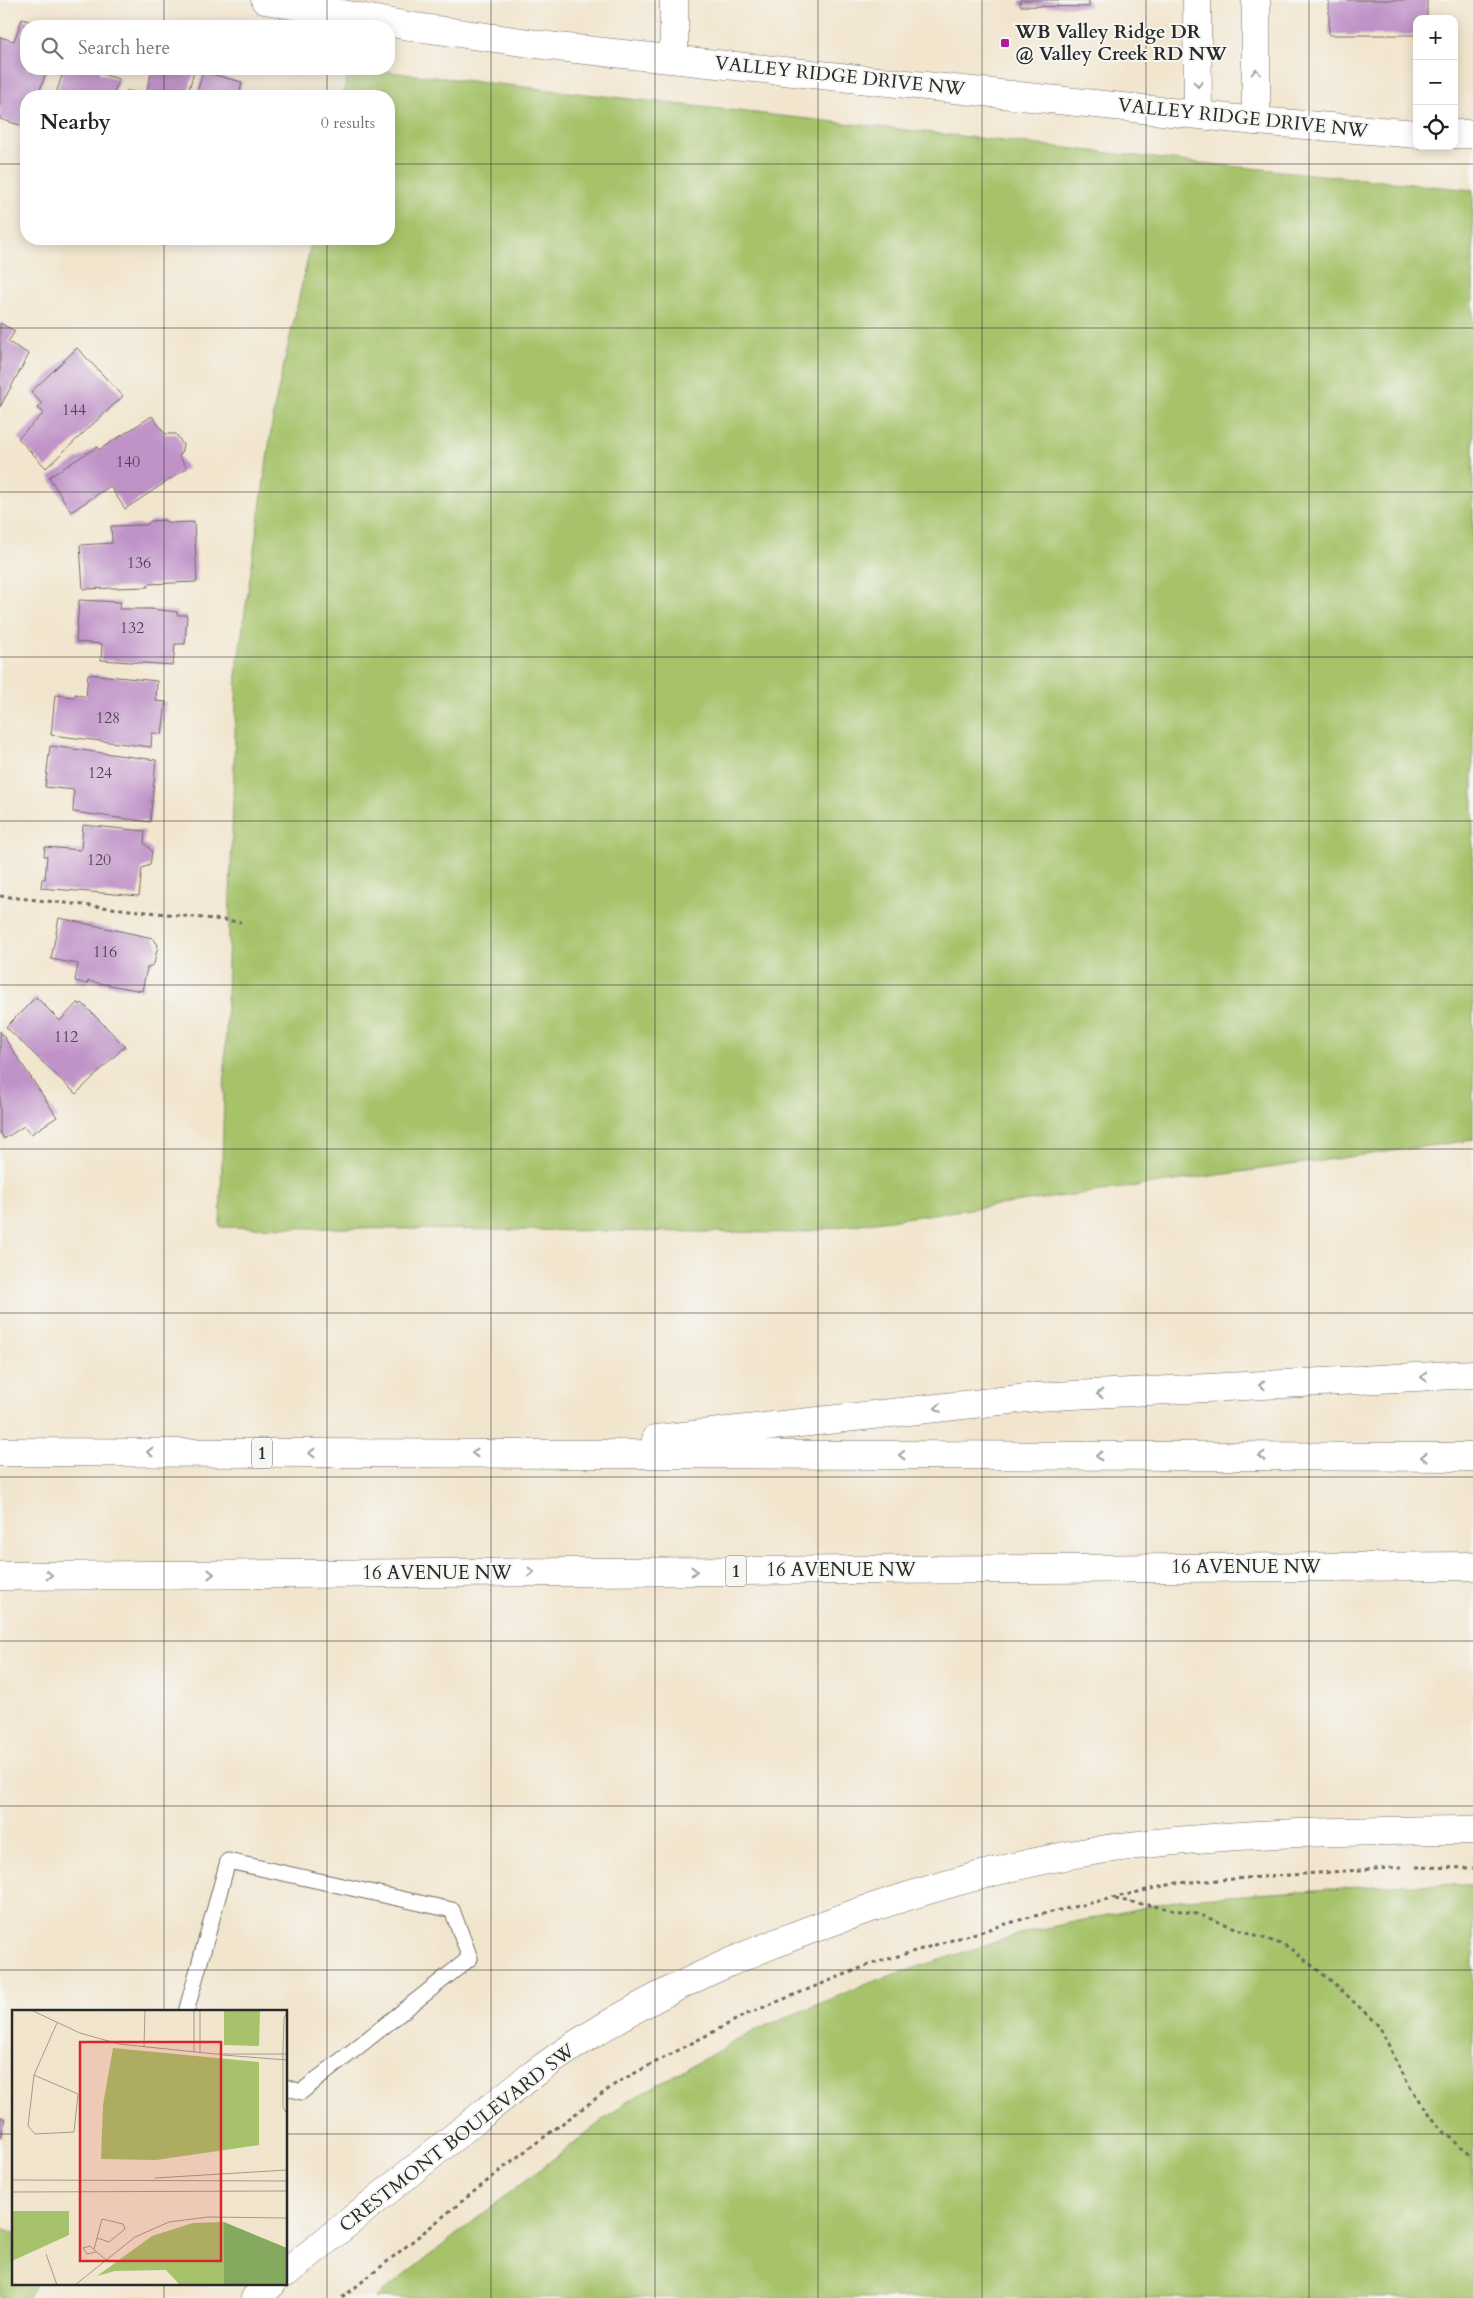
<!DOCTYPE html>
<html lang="en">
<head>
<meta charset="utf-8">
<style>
	:root { --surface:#fff; --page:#f2f2f2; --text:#202124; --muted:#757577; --line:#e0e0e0 }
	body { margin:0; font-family:Cardo,serif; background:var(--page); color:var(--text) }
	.controls { position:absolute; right:15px; top:15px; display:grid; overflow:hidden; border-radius:10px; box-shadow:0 2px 12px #0003 }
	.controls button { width:45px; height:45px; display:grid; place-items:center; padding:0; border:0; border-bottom:1px solid var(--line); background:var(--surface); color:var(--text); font:25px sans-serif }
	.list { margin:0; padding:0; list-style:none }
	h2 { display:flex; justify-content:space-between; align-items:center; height:65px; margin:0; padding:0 20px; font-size:21px }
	h2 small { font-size:16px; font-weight:400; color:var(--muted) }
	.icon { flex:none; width:28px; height:28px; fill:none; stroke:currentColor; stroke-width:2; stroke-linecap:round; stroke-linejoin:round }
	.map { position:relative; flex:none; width:1473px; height:2298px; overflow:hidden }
	.search { position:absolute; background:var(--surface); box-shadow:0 2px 12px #0003; left:20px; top:20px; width:375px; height:55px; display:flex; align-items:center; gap:12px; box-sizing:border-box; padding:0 18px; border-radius:20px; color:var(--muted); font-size:19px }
	.panel { position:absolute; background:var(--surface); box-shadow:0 2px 12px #0003; left:20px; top:90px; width:375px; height:155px; border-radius:20px }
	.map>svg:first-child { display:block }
	.green { fill:#a6c36b; stroke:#68774b }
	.building { fill:#c093c8 }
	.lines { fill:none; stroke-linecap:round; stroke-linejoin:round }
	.service-casing { stroke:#716c64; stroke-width:17 }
	.minor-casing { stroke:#716c64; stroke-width:29 }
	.tertiary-casing { stroke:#716c64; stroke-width:29 }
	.motorway-casing { stroke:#716c64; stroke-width:29 }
	.path { stroke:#716c64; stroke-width:3; stroke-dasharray:4 4; stroke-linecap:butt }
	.service { stroke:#fff; stroke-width:15 }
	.minor { stroke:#fff; stroke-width:28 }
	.tertiary { stroke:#fff; stroke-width:28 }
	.motorway { stroke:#fff; stroke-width:28 }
	.oneway { stroke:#a0a0a0 }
	.grid { fill:none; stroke:#2b2b2b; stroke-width:1; stroke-opacity:0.55 }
	.poi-dot { fill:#b5179e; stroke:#f6f6f2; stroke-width:2 }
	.labels { text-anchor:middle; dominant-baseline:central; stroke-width:4; stroke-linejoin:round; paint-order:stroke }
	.number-label { font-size:16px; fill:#504552 }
	.shield { fill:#f6f6f2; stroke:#686867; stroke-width:1 }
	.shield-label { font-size:18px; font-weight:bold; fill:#2b2b2b }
	.poi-label { font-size:19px; font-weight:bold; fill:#2b2b2b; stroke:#f6f6f2; text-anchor:start }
	.street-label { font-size:19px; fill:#2b2b2b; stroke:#f6f6f2 }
	.inset-road { fill:none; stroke:#a29b8d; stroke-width:1 }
	.view { fill:#d62828; fill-opacity:0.15; stroke:#d62828; stroke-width:2.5 }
	.inset-edge { fill:none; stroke:#2b2b2b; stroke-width:2.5 }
</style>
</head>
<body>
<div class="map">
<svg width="1473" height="2298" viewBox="0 0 1473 2298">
	<rect width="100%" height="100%" fill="#f6f6f2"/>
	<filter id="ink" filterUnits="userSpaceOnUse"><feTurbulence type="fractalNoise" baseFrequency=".02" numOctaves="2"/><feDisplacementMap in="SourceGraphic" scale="10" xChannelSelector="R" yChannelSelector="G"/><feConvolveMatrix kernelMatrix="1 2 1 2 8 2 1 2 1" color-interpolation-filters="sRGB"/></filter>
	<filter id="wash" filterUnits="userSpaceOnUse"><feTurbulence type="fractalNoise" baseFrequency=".0096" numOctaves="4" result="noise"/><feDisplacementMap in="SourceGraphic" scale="20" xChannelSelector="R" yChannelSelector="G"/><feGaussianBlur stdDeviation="1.12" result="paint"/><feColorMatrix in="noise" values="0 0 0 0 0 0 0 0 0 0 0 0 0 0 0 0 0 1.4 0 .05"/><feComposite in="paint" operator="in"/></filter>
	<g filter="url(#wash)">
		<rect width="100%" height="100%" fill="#f2e5ce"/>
		<g class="green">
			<path d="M 349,69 L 364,69 L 1190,162 L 1473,190 L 1473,1140 L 795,1233 L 220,1227 L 237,668 L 275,404 L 312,239 L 389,239 L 389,96 L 343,96 Z"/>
			<path d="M 1403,1884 L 1473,1885 L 1473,2298 L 375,2298 L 625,2103 L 756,2030 L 877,1980 L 1027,1932 L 1184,1899 Z"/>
			<path d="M 0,2229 L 14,2233 L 14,2284 L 36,2284 L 28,2298 L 0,2298 Z"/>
		</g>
		<g id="blocks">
			<g class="building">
				<path d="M 1020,0 L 1089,0 L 1089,7 L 1020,6 Z"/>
				<path d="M 1329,0 L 1427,0 L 1427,19 L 1417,19 L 1417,35 L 1329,35 Z"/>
				<path d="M 22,19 L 44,26 L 26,26 L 26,69 L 47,69 L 38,96 L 26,96 L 26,127 L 0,119 L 0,37 L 14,41 Z"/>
				<path d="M 57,69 L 100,69 L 99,73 L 119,79 L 113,96 L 55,96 L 63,73 L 56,71 Z"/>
				<path d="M 152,69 L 183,69 L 194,72 L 187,96 L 125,96 L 126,91 L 146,95 Z"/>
				<path d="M 203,72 L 242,82 L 239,96 L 196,96 Z"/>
				<path d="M 0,323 L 15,331 L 8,342 L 29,354 L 0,407 Z"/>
				<path d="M 77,348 L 123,396 L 46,468 L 18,438 L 44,413 L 38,408 L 42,404 L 31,392 Z"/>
				<path d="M 152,416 L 165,434 L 176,434 L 183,445 L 181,454 L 179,456 L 187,468 L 125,509 L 110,486 L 71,512 L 49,477 L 97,447 L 99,450 Z"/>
				<path d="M 164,520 L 169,523 L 194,522 L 197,582 L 148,584 L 148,587 L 83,589 L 80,545 L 112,543 L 111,526 L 146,525 L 151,521 Z"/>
				<path d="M 79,600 L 121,602 L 119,609 L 151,609 L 177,612 L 177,615 L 187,615 L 185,644 L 175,644 L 173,665 L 101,660 L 102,644 L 76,642 Z"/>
				<path d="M 88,674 L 157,681 L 156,701 L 166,702 L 162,734 L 152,733 L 151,747 L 51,735 L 55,695 L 74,697 L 75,694 L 86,697 Z"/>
				<path d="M 50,746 L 156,760 L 150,822 L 73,812 L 74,790 L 45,787 Z"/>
				<path d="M 83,825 L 145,831 L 144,843 L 152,851 L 150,865 L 142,868 L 139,896 L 41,888 L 42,879 L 45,879 L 47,856 L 44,856 L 45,847 L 81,850 Z"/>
				<path d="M 59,918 L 153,938 L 158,945 L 154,964 L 147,968 L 142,991 L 88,981 L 87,984 L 75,981 L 78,964 L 51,959 Z"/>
				<path d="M 36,997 L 60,1021 L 78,1002 L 80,1005 L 82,1003 L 125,1046 L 76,1094 L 6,1027 Z"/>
				<path d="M 0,1031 L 57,1117 L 31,1134 L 24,1126 L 4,1139 L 0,1132 Z"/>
				<path d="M 0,2117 L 5,2119 L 1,2138 L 0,2137 Z"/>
			</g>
		</g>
	</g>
	<g filter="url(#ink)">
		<use href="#blocks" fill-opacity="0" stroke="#716c64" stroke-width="1"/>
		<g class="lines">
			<g class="service-casing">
				<path id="service" d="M 186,2012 L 228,1861 L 452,1910 L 470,1958 L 301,2092 L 286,2087"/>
			</g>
			<g class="minor-casing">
				<g id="minor">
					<path d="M 674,0 L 674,58"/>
					<path d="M 1197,0 L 1198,114"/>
					<path d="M 1256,0 L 1256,121"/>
				</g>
			</g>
			<g class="tertiary-casing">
				<g id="tertiary">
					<path d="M 265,0 L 409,26 L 557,47 L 1256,121 L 1417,134"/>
					<path d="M 1454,134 L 1473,134"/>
					<path d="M 286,2273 C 339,2230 392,2187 444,2145 C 487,2111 529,2075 575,2045 C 664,1987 759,1947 859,1912 C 936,1886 1013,1864 1093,1851 C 1218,1832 1348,1831 1473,1830"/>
					<path d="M 255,2298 L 272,2284"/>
				</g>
			</g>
			<g class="motorway-casing">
				<g id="motorway">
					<path d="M 656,1439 L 1036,1397 L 1473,1374"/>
					<path d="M 0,1452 L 1473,1457"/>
					<path d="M 0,1576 L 1473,1566"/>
				</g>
			</g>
			<g class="path">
				<path d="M 0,896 L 241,922"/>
				<path d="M 1416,1867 L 1473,1868"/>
				<path d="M 1115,1899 L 1197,1914 L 1289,1947 L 1335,1984 L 1379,2026 L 1408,2084 L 1442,2131 L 1473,2157"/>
				<path d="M 342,2298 L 512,2161 L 618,2082 L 747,2014 L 871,1964 L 1030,1917 L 1177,1883 L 1402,1867"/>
			</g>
			<use href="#service" class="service"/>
			<use href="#minor" class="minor"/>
			<use href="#tertiary" class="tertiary"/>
			<use href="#motorway" class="motorway"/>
		</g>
		<defs><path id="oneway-chevron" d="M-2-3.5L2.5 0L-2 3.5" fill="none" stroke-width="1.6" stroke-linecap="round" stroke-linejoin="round" transform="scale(1.25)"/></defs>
		<g class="oneway">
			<use href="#oneway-chevron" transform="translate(1256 72) rotate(-90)"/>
			<use href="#oneway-chevron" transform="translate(1198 84) rotate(90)"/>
			<use href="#oneway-chevron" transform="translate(1424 1377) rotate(177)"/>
			<use href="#oneway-chevron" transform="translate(1262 1385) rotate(177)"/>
			<use href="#oneway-chevron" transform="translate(1100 1394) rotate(177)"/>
			<use href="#oneway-chevron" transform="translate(938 1408) rotate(174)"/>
			<use href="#oneway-chevron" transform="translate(150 1452) rotate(-180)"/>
			<use href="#oneway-chevron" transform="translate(312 1453) rotate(-180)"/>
			<use href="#oneway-chevron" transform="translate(475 1453) rotate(-180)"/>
			<use href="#oneway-chevron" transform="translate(902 1455) rotate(-180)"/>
			<use href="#oneway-chevron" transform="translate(1099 1456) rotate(-180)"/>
			<use href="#oneway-chevron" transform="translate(1262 1456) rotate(-180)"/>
			<use href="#oneway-chevron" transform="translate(1424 1457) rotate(-180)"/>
			<use href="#oneway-chevron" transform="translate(694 1571)"/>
			<use href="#oneway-chevron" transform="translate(531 1572)"/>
			<use href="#oneway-chevron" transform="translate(211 1574)"/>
			<use href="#oneway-chevron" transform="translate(49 1575)"/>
		</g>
	</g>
	<path class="grid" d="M 164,0 L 164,26M 327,0 L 327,26M 491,0 L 491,2298M 655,0 L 655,2298M 818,0 L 818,2298M 982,0 L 982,2298M 1146,0 L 1146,2298M 1309,0 L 1309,2298M 164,69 L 164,96M 327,69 L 327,96M 0,164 L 26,164M 389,164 L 1473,164M 164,239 L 164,2012M 327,239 L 327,2298M 0,328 L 1473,328M 0,492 L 1473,492M 0,657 L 1473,657M 0,821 L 1473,821M 0,985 L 1473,985M 0,1149 L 1473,1149M 0,1313 L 1473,1313M 0,1477 L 1473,1477M 0,1641 L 1473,1641M 0,1806 L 1473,1806M 0,1970 L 1473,1970M 0,2134 L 14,2134M 286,2134 L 1473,2134M 164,2284 L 164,2298"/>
	<rect class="poi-dot" x="1000" y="38" width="10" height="10" rx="2.5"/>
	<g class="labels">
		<g class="number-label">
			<text x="74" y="410">144</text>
			<text x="128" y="462">140</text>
			<text x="139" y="563">136</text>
			<text x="132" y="628">132</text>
			<text x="108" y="718">128</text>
			<text x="100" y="773">124</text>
			<text x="99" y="860">120</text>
			<text x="105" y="952">116</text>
			<text x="66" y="1037">112</text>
		</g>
		<g class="shield">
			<rect x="252" y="1437.5" width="20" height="31" rx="4"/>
			<rect x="726" y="1555.5" width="20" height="31" rx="4"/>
		</g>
		<g class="shield-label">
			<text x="262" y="1453">1</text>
			<text x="736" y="1571">1</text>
		</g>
		<g class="poi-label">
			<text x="1015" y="32">WB Valley Ridge DR<tspan x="1015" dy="22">@ Valley Creek RD NW</tspan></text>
		</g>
		<g class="street-label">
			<text transform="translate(840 76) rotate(6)">VALLEY RIDGE DRIVE NW</text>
			<text transform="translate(1243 118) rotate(6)">VALLEY RIDGE DRIVE NW</text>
			<text x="1246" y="1567">16 AVENUE NW</text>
			<text x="841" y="1570">16 AVENUE NW</text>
			<text x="437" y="1573">16 AVENUE NW</text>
			<text transform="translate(457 2138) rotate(-38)">CRESTMONT BOULEVARD SW</text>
		</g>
	</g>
	<g transform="translate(12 2010)">
		<rect width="275" height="275" fill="#f2e5ce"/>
		<path d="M 212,0 L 248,0 L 247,36 L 212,35 ZM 101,38 L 247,52 L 247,135 L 144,150 L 89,149 L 91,95 ZM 0,201 L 57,201 L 57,225 L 0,251 ZM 212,212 L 212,275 L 168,275 L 154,260 L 103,261 L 85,266 L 140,226 L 181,213 Z" fill="#a6c36b"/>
		<path d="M 212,212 L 275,238 L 275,275 L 212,275 Z" fill="#84a95f"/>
		<path class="inset-road" d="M 19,0 L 68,23 L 107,34 L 203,44 L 275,44M 182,0 L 182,42M 188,0 L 188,43M 275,3 L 272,8 L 271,40 L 271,97 L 275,104M 132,37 L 133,0M 211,45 L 275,50M 22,65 L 66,84 L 62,122 L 23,124 L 16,116 L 22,65 L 45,13M 143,168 L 275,160M 0,170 L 275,171M 0,182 L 275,181M 82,239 L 85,228 L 90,209 L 111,214 L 113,219 L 97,232 L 85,228M 84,242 L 75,244 L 71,238 L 78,236 L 94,250M 34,244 L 45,275M 63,275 L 123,227 L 157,212 L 196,207 L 275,208"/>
		<path class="view" d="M 68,32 L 209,32 L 209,251 L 68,251 Z"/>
		<rect width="275" height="275" class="inset-edge"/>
	</g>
</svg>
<div class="controls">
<button>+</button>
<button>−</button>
<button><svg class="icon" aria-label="locate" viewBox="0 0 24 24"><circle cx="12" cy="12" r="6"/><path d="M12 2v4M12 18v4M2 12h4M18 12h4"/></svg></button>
</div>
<div class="search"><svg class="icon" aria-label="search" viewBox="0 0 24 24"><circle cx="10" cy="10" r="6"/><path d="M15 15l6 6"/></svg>Search here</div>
<section class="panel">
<h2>Nearby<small>0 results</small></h2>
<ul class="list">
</ul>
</section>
</div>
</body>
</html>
